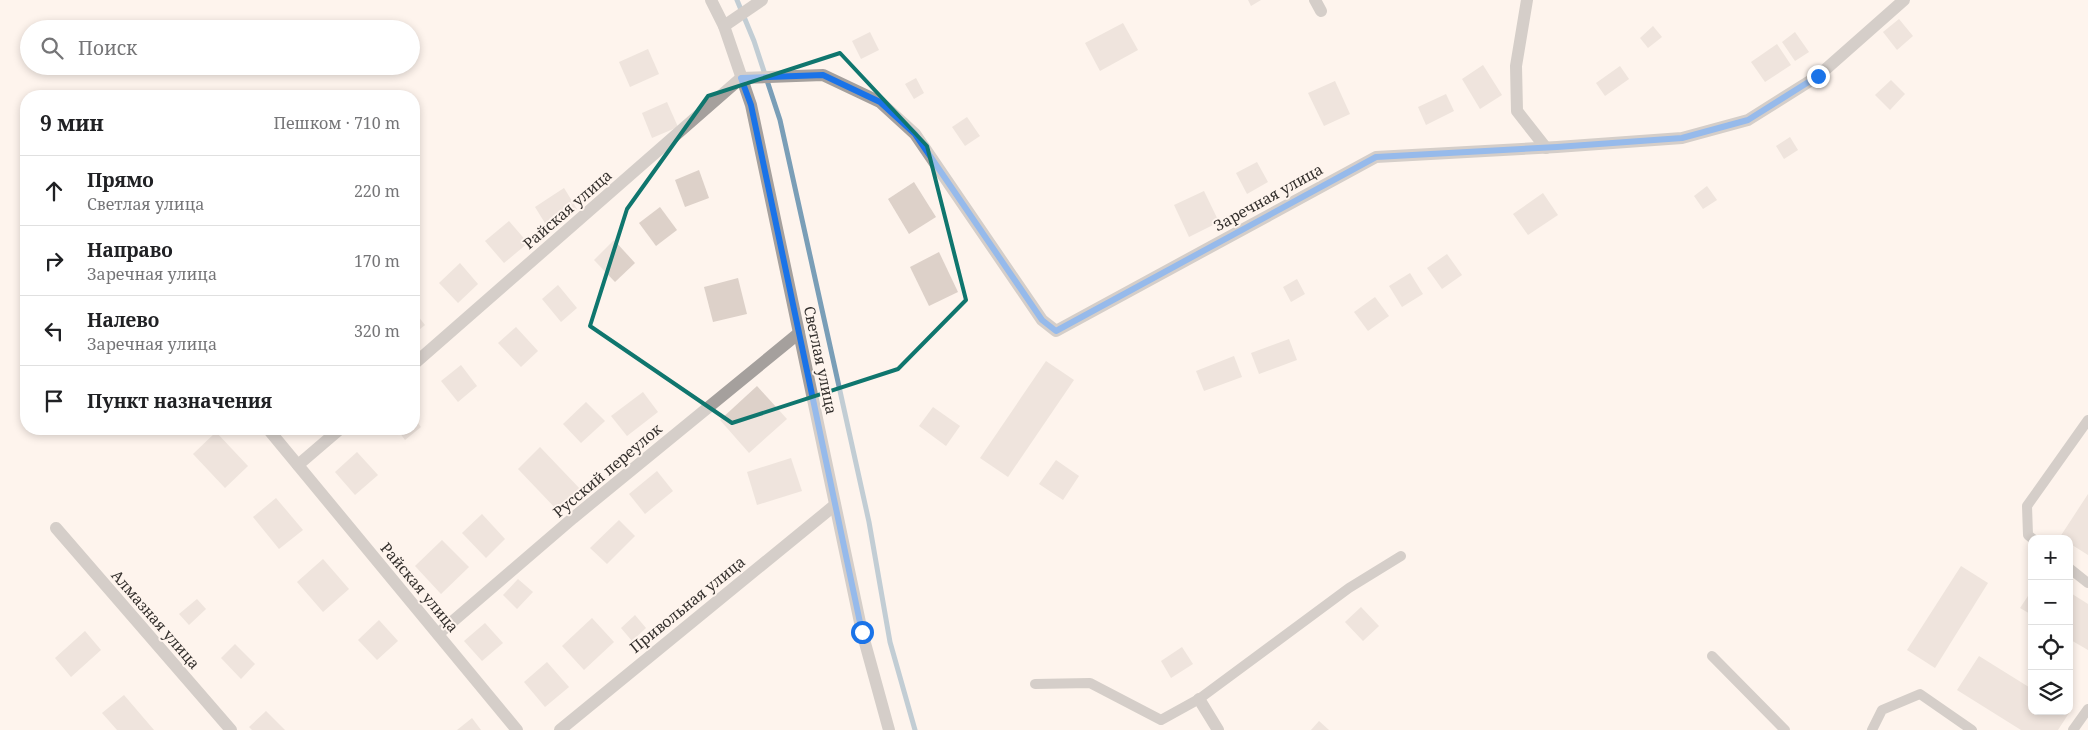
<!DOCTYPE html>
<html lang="ru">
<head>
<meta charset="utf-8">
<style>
	:root { --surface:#fff; --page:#f2f2f2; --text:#202124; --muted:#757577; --line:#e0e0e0 }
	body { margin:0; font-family:"Noto Serif",serif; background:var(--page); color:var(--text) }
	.controls { position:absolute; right:15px; bottom:15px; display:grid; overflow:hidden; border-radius:10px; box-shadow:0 2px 8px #0003 }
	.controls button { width:45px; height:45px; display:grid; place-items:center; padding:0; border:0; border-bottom:1px solid var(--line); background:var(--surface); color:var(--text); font:25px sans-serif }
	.stop { position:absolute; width:15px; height:15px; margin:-11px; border:4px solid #1a73e8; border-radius:50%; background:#fff }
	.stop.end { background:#1a73e8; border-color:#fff; box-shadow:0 1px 5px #0008 }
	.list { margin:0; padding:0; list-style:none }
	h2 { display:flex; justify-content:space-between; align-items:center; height:65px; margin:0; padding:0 20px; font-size:21px }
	h2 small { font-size:16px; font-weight:400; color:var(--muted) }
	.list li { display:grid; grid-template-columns:32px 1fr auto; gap:15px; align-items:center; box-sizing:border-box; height:70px; padding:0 20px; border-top:1px solid var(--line) }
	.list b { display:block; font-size:19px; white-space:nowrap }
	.list p { margin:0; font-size:16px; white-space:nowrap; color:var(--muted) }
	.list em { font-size:16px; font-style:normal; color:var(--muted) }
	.icon { flex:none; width:28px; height:28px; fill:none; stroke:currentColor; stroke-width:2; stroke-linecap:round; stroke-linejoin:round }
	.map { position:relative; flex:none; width:2088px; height:730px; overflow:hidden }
	.search { position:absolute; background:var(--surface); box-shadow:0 2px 8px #0003; left:20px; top:20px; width:400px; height:55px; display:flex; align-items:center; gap:12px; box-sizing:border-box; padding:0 18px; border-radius:28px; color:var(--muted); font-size:19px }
	.panel { position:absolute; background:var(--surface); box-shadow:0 2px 8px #0003; left:20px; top:90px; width:400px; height:345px; border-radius:20px }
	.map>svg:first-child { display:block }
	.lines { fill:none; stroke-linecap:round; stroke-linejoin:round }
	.stream { stroke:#7a9eb7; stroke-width:5 }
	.building { fill:#ddd1c9 }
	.lane { stroke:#a5a09d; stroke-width:10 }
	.street { stroke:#a5a09d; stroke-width:12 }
	.route { stroke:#1a73e8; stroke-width:6 }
	.marked { fill:none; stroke:#0f766e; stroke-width:4; stroke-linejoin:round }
	.labels { text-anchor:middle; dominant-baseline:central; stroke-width:4; stroke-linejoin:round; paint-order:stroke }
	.street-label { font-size:15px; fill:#34302d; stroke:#fef4ed }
</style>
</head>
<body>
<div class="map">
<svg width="2088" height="730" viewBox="0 0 2088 730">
	<rect width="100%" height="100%" fill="#fef4ed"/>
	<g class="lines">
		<path class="stream" d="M 737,0 L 754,41 L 780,120 L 869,522 L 890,642 L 915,730"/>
	</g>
	<g class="building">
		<path d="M 1248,0 L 1261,0 L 1251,6 Z"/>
		<path d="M 1899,19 L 1913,36 L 1897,50 L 1883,32 Z"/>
		<path d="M 1123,23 L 1138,50 L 1100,71 L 1085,43 Z"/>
		<path d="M 1653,26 L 1662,37 L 1648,48 L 1640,38 Z"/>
		<path d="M 870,32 L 879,50 L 861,59 L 852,41 Z"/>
		<path d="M 1795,32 L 1809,52 L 1795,61 L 1782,42 Z"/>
		<path d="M 1777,44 L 1791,65 L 1765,82 L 1751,62 Z"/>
		<path d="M 648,49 L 659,74 L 630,87 L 619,62 Z"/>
		<path d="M 1483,65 L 1502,95 L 1480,109 L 1462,79 Z"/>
		<path d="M 1620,66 L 1629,79 L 1605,96 L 1596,83 Z"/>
		<path d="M 916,78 L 924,93 L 914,99 L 905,84 Z"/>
		<path d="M 1891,80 L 1905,94 L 1890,110 L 1875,95 Z"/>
		<path d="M 1335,81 L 1350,114 L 1324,126 L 1308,93 Z"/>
		<path d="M 1446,94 L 1454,111 L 1426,125 L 1418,107 Z"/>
		<path d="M 667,102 L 678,127 L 652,138 L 642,113 Z"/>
		<path d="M 967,117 L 980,136 L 965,146 L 952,127 Z"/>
		<path d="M 1790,137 L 1798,150 L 1784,159 L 1776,146 Z"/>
		<path d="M 1257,162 L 1268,182 L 1247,194 L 1236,173 Z"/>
		<path d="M 699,170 L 709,198 L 685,207 L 675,180 Z"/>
		<path d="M 914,182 L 936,217 L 909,234 L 888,199 Z"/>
		<path d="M 1707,186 L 1717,200 L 1703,209 L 1694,196 Z"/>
		<path d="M 564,188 L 577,209 L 548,228 L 535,207 Z"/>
		<path d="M 1204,191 L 1219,222 L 1189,237 L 1174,205 Z"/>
		<path d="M 1543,193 L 1558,215 L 1528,235 L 1513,214 Z"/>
		<path d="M 660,207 L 677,230 L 656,246 L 639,223 Z"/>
		<path d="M 509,221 L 528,243 L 504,263 L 485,241 Z"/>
		<path d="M 614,240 L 635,263 L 615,282 L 594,260 Z"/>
		<path d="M 939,252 L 958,292 L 929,306 L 910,267 Z"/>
		<path d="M 1447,254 L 1462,275 L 1442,289 L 1427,268 Z"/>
		<path d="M 460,263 L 478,284 L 458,303 L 439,283 Z"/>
		<path d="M 1410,273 L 1423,294 L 1402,307 L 1389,286 Z"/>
		<path d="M 738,278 L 747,314 L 713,322 L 704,287 Z"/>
		<path d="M 1297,279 L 1305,294 L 1291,302 L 1283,287 Z"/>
		<path d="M 558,285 L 577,308 L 561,322 L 542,299 Z"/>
		<path d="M 1375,297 L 1389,316 L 1368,331 L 1354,312 Z"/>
		<path d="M 414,311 L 425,325 L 414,334 Z"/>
		<path d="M 516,327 L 538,351 L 521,367 L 498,343 Z"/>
		<path d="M 1289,339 L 1297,360 L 1259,374 L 1251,353 Z"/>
		<path d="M 1234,356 L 1242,377 L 1204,391 L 1196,371 Z"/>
		<path d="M 1046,361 L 1074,380 L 1008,477 L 980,458 Z"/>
		<path d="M 461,365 L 477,386 L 458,402 L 441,381 Z"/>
		<path d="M 757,386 L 787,419 L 749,453 L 720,420 Z"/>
		<path d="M 643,392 L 658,412 L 627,436 L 611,416 Z"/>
		<path d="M 586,402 L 605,421 L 581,443 L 563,424 Z"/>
		<path d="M 933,407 L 960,426 L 946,446 L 919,426 Z"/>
		<path d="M 414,418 L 421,427 L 405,440 L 397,429 L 414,429 Z"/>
		<path d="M 216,432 L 248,466 L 225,488 L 193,454 Z"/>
		<path d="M 540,447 L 582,491 L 559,512 L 518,469 Z"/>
		<path d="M 357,452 L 378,475 L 355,495 L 335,472 Z"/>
		<path d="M 791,458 L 802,491 L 757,505 L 747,472 Z"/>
		<path d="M 1056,460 L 1079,476 L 1063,500 L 1039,484 Z"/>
		<path d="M 657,471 L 673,491 L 645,514 L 629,494 Z"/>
		<path d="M 2088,494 L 2088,555 L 2069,543 L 2069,539 L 2060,537 Z"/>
		<path d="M 276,498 L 303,530 L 279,549 L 253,517 Z"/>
		<path d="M 482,514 L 505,539 L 486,558 L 462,533 Z"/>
		<path d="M 619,520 L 635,536 L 607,564 L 590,548 Z"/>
		<path d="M 442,540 L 469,567 L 441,594 L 415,566 Z"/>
		<path d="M 323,559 L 349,589 L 323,612 L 297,582 Z"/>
		<path d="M 1961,566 L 1988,583 L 1935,668 L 1907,650 Z"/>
		<path d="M 518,579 L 533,592 L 517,609 L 503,595 Z"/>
		<path d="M 2032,590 L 2032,615 L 2020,608 Z"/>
		<path d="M 2069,592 L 2088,604 L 2088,650 L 2069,639 Z"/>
		<path d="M 197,599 L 206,609 L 189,625 L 179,614 Z"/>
		<path d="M 1361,607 L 1379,626 L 1363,641 L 1345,622 Z"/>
		<path d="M 635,615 L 646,628 L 632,641 L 621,628 Z"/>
		<path d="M 592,618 L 614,642 L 584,670 L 562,646 Z"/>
		<path d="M 379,620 L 398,641 L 377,660 L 358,640 Z"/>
		<path d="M 485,623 L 503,643 L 482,661 L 464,641 Z"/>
		<path d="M 85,631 L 101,650 L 71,677 L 55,658 Z"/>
		<path d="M 235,644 L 255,664 L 241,679 L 221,658 Z"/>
		<path d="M 1182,647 L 1193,664 L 1171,678 L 1161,661 Z"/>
		<path d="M 1979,656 L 2032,689 L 2032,711 L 2069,713 L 2058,730 L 2021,730 L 1957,690 Z"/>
		<path d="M 547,662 L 569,687 L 545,707 L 524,682 Z"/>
		<path d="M 124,695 L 154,730 L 117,730 L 102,713 Z"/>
		<path d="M 266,711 L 285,730 L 252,730 L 249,727 Z"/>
		<path d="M 472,718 L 481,730 L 457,730 Z"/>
		<path d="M 1319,721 L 1329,730 L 1311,730 Z"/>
	</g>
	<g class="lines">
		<g class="lane">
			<path d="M 2033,539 L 2028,535 L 2027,506 L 2088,420"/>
			<path d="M 2069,568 L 2088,583"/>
			<path d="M 1712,656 L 1785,730"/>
			<path d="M 1035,684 L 1090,683 L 1161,720 L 1199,699 L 1349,588 L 1401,556"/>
			<path d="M 1872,730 L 1882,710 L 1920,694 L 1972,730"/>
			<path d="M 2073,730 L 2088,709"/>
		</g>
		<g class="street">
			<path d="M 711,0 L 724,26 L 751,105 L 862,632 L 889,730"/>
			<path d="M 1315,0 L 1321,11"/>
			<path d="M 1527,0 L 1516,66 L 1517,111 L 1546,148"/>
			<path d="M 724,26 L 762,0"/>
			<path d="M 414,364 L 741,78 L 823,75 L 880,102 L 915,134 L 1042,320 L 1056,331 L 1376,157 L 1557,147 L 1682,138 L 1748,120 L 1818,76 L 1904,0"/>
			<path d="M 268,429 L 517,730"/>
			<path d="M 298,465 L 340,429"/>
			<path d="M 56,528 L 231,730"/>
			<path d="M 438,634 L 573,518 L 799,333"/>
			<path d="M 1199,699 L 1218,730"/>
			<path d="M 560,730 L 835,505"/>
		</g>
	</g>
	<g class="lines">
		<path class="route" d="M 862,632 L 751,105 L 741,78 L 823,75 L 880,102 L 915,134 L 1042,320 L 1056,331 L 1376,157 L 1557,147 L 1682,138 L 1748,120 L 1818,76"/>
	</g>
	<path d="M0 0H2088V730H0ZM 840,53 L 927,146 L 966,300 L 898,369 L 732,423 L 590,326 L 627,209 L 708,96 Z" fill="#fef4ed" fill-opacity=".55" fill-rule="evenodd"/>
	<path class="marked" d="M 840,53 L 927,146 L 966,300 L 898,369 L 732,423 L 590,326 L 627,209 L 708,96 Z"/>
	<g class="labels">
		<g class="street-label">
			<text transform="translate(1268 197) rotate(-29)">Заречная улица</text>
			<text transform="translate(567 209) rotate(-41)">Райская улица</text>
			<text transform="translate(821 360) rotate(78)">Светлая улица</text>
			<text transform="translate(607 470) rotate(-40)">Русский переулок</text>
			<text transform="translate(420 587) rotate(50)">Райская улица</text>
			<text transform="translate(687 604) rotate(-39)">Привольная улица</text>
			<text transform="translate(156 619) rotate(49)">Алмазная улица</text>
		</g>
	</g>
</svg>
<div class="controls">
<button>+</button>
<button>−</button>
<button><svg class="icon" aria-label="locate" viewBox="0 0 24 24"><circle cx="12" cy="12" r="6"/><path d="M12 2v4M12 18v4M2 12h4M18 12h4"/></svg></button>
<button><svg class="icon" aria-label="layers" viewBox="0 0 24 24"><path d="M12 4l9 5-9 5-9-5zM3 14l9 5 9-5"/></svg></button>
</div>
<div class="stop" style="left:862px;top:632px"></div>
<div class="stop end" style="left:1818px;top:76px"></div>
<div class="search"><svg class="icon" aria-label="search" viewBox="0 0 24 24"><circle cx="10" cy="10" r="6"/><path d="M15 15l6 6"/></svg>Поиск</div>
<section class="panel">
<h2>9 мин<small>Пешком · 710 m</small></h2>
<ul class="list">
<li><svg class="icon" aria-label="ahead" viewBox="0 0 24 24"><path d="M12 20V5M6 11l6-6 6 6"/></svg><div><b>Прямо</b><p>Светлая улица</p></div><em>220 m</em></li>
<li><svg class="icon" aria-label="right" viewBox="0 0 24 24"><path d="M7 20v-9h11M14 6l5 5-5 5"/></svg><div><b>Направо</b><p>Заречная улица</p></div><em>170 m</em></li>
<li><svg class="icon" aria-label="left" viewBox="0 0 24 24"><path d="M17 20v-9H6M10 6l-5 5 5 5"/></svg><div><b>Налево</b><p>Заречная улица</p></div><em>320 m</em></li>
<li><svg class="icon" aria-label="arrive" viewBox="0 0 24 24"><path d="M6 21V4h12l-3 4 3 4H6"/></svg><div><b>Пункт назначения</b></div></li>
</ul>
</section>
</div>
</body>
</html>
